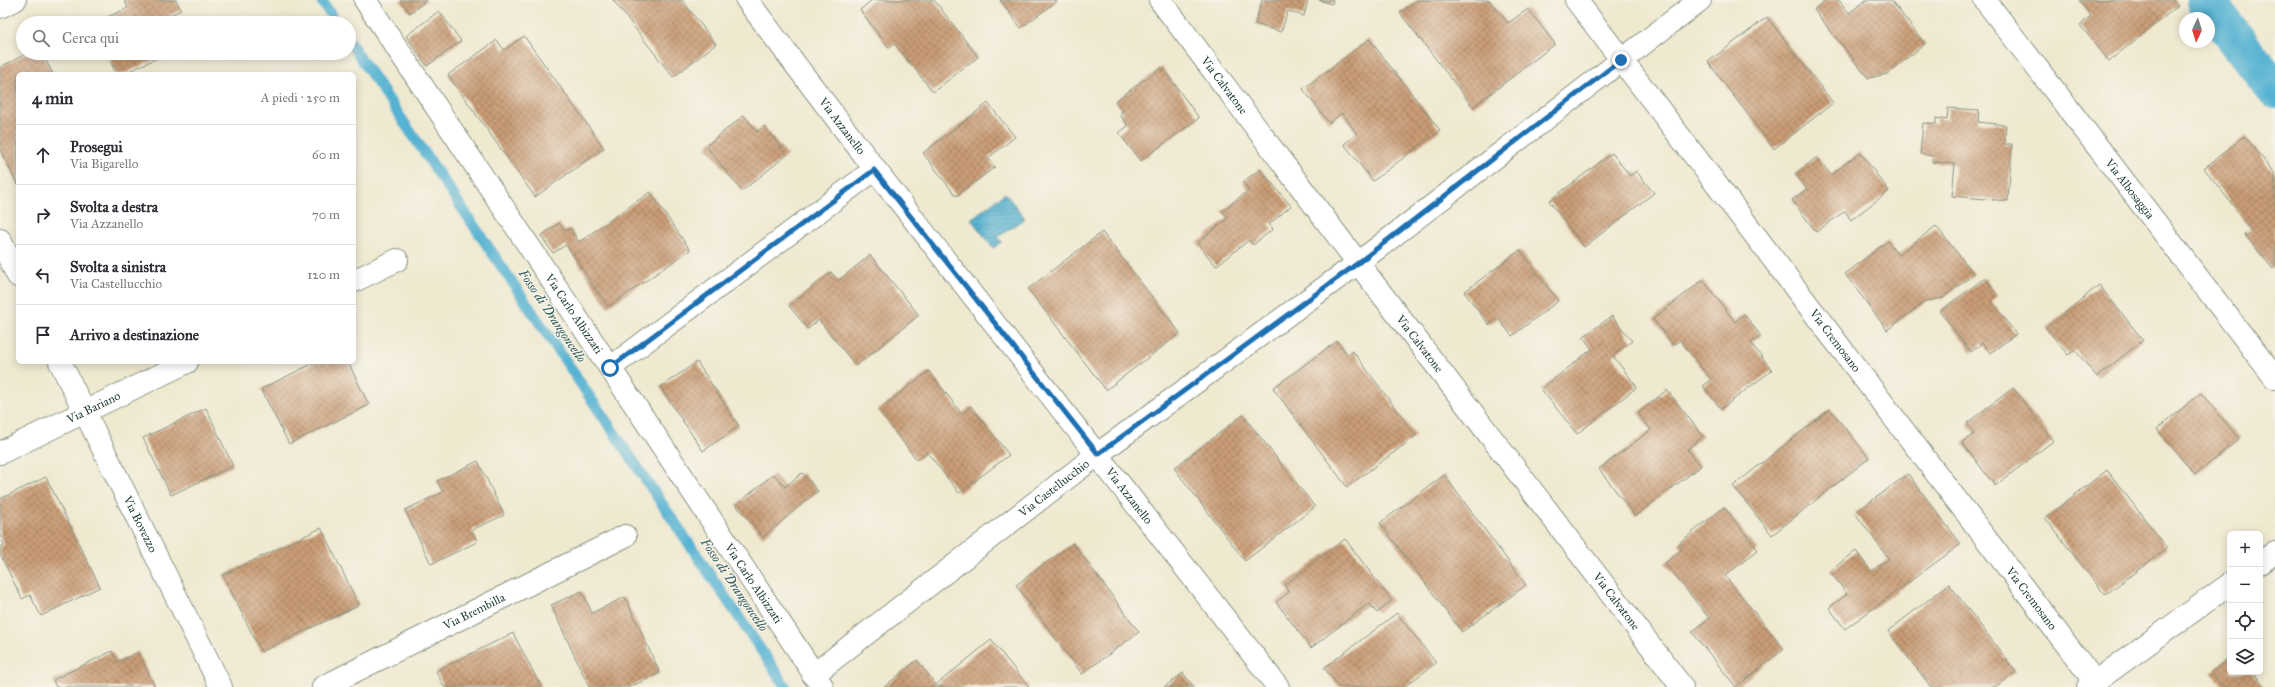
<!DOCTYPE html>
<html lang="it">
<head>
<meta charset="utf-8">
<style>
	:root { --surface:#fff; --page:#f2f2f3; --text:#2b2b33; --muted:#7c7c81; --line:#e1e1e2 }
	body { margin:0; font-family:"IM FELL Great Primer",serif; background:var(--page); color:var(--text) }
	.controls { position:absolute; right:12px; bottom:12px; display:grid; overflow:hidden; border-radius:6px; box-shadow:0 2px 10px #0003 }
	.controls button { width:36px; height:36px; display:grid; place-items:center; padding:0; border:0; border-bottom:1px solid var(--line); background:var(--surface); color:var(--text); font:20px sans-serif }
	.compass { position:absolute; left:2179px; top:12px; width:36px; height:36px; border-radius:50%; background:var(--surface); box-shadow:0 2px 10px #0003; rotate:184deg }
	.stop { position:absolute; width:12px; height:12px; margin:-9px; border:3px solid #1f6fb2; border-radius:50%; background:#fff }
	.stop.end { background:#1f6fb2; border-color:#fff; box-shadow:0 1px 4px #0008 }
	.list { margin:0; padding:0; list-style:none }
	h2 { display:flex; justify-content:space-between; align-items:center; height:52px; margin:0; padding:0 16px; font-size:17px }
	h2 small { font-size:13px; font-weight:400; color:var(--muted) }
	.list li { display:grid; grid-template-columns:26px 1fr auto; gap:12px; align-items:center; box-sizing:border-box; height:60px; padding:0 16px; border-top:1px solid var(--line) }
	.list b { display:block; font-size:15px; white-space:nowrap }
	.list p { margin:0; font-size:13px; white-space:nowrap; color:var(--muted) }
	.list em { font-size:13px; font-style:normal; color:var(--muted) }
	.icon { flex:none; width:22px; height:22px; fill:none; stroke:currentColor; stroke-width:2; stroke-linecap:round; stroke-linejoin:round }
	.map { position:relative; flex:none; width:2275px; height:687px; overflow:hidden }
	.search { position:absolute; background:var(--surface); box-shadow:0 2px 10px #0003; left:16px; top:16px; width:340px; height:44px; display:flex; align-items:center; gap:10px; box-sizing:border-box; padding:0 14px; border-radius:22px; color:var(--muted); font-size:15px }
	.panel { position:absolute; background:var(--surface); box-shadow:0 2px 10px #0003; left:16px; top:72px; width:340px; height:292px; border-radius:6px }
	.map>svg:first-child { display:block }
	.water { fill:url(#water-rules); stroke:#3a7883 }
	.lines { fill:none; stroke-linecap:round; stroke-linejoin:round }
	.stream { stroke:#54b2d2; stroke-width:11 }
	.canal { stroke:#54b2d2; stroke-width:38 }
	.building { fill:url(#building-cross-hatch) }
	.minor-casing { stroke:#879382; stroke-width:24 }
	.minor { stroke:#fff; stroke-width:22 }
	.route { stroke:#1f6fb2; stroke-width:5 }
	.labels { text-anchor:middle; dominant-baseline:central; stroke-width:3; stroke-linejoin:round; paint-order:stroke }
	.street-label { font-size:12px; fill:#1f3d34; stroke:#f7f3e8 }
	.water-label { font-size:13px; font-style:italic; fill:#2c5a5c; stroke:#f7f3e8 }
</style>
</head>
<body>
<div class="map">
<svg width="2275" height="687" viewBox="0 0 2275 687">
	<defs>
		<pattern id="water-rules" width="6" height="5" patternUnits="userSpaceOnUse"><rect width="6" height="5" fill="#54b2d2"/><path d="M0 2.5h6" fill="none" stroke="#4592ab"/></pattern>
		<pattern id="building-cross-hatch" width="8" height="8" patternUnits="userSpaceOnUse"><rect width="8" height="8" fill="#ca9d76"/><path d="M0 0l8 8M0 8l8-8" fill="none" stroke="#a38162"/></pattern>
	</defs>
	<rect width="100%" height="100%" fill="#f7f3e8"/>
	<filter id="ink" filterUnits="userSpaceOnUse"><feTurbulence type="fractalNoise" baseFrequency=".025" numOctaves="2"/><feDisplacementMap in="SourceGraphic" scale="8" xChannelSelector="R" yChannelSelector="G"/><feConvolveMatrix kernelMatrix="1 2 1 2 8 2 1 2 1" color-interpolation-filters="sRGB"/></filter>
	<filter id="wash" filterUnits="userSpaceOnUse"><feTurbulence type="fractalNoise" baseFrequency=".012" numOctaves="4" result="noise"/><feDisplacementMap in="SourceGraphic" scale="16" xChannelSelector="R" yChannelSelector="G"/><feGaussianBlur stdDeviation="0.9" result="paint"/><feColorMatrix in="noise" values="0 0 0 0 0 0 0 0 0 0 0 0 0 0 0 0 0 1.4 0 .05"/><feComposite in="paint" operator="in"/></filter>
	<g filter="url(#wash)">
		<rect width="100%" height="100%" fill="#efe9d0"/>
		<path class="water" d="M 1005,193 L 1025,218 L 998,237 L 1002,242 L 993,248 L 971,219 Z"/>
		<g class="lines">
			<g class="stream">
				<path d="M 321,0 L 337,23"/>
				<path d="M 349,41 L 786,687"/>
			</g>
			<path class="canal" d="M 2206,0 L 2275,90"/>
		</g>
		<g id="blocks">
			<g class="building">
				<path d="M 124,0 L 176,0 L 181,10 L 168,16 L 171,23 L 94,23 L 128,8 Z"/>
				<path d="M 400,0 L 427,0 L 410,13 Z"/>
				<path d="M 613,0 L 682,0 L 716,44 L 673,77 Z"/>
				<path d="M 872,0 L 934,0 L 978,57 L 933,92 L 895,44 L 889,48 L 860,10 Z"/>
				<path d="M 1000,0 L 1058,0 L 1021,28 Z"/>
				<path d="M 1262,0 L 1308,0 L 1304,16 L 1288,11 L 1281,32 L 1255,24 Z"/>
				<path d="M 1319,0 L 1333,0 L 1332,4 Z"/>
				<path d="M 1417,0 L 1489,0 L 1508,23 L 1528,9 L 1555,44 L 1473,107 L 1400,13 Z"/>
				<path d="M 1826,0 L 1839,0 L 1849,13 L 1866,0 L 1891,0 L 1925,44 L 1887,74 L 1868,78 L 1814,10 Z"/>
				<path d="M 2079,0 L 2174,0 L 2178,6 L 2109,61 L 2080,25 L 2091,16 Z"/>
				<path d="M 439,11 L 461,41 L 427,66 L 406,36 Z"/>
				<path d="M 1767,17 L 1833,103 L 1774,149 L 1708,62 Z"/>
				<path d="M 524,36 L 604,148 L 535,197 L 448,75 L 497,40 L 504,50 Z"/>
				<path d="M 1369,39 L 1440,130 L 1373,181 L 1344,144 L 1357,134 L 1342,113 L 1329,123 L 1303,89 Z"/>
				<path d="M 28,53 L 42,53 L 53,74 L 18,74 L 18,185 L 0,150 L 0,67 Z"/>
				<path d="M 107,53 L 168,53 L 123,74 L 116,74 Z"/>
				<path d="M 1162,67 L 1199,118 L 1140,161 L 1119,133 L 1128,126 L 1121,116 L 1122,110 L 1115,101 Z"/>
				<path d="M 988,103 L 1015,137 L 988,158 L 995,167 L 956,196 L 923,153 Z"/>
				<path d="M 1948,108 L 1979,110 L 1978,122 L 2006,125 L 2004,144 L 2012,144 L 2008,201 L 1952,196 L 1955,164 L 1932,162 L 1933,156 L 1920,154 L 1923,123 L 1936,124 L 1936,118 L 1947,120 Z"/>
				<path d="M 744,115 L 757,132 L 764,126 L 787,155 L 742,191 L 706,146 Z"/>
				<path d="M 2245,136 L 2275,174 L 2275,267 L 2273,269 L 2244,234 L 2251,229 L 2204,168 Z"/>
				<path d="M 1860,152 L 1889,191 L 1851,220 L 1845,211 L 1816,232 L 1792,200 L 1807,189 L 1795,174 L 1817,157 L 1831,175 Z"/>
				<path d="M 1612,153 L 1630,176 L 1636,171 L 1654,193 L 1584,247 L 1549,201 Z"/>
				<path d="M 1260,169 L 1291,206 L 1269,224 L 1273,229 L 1253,245 L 1249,240 L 1216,266 L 1197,243 L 1228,218 L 1222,211 L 1249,190 L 1243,182 Z"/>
				<path d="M 650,192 L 690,250 L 608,307 L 566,245 L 553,253 L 541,236 L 559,223 L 565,231 L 570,228 L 579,242 Z"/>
				<path d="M 1936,226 L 1974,274 L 1943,298 L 1926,301 L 1887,330 L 1845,274 L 1888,241 L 1898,255 Z"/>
				<path d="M 1102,232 L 1180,333 L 1106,390 L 1028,289 Z"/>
				<path d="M 1520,250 L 1558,301 L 1512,336 L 1498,318 L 1489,325 L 1464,292 Z"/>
				<path d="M 870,255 L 919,315 L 856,366 L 819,320 L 808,329 L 789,306 L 831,272 L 838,281 Z"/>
				<path d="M 1985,278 L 1997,295 L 1992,302 L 2016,334 L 1990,353 L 1982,343 L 1971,352 L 1940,311 Z"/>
				<path d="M 1703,280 L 1735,322 L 1744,314 L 1761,336 L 1751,343 L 1772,370 L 1721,409 L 1703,386 L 1711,380 L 1680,340 L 1673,345 L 1653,319 Z"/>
				<path d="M 2099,285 L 2143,340 L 2097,377 L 2075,350 L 2068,355 L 2046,328 Z"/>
				<path d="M 1612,316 L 1632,341 L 1613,356 L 1637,387 L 1577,434 L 1541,389 L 1592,349 L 1583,337 Z"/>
				<path d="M 1337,341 L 1348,355 L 1353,351 L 1416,436 L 1347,487 L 1273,388 Z"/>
				<path d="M 316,362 L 348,362 L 369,405 L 289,444 L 261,389 Z"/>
				<path d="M 697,362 L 739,426 L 703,451 L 660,387 Z"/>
				<path d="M 929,371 L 962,414 L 971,406 L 1009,455 L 959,493 L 927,452 L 917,460 L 878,410 Z"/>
				<path d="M 2013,388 L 2053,441 L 1995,486 L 1962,442 L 1974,434 L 1967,423 Z"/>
				<path d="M 1667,390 L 1703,436 L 1687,449 L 1701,466 L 1635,516 L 1599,469 L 1651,430 L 1638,413 Z"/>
				<path d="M 2201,393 L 2239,439 L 2195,475 L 2157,429 Z"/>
				<path d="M 206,408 L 233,466 L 171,495 L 143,438 Z"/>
				<path d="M 1830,409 L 1869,458 L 1772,535 L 1733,486 Z"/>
				<path d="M 1243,415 L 1315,507 L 1245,561 L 1174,468 Z"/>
				<path d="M 478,461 L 504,515 L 472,530 L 477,542 L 431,564 L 405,510 L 443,492 L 437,481 Z"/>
				<path d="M 2107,470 L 2167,548 L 2105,595 L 2045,518 Z"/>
				<path d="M 802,473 L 818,491 L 763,537 L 736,505 L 774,474 L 785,487 Z"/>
				<path d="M 1908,474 L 1961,544 L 1845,629 L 1829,608 L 1847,594 L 1830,571 L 1856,551 L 1871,571 L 1889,559 L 1855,513 Z"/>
				<path d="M 1444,475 L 1526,585 L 1462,632 L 1380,523 Z"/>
				<path d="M 46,477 L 100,587 L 41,616 L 30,595 L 22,599 L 0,554 L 0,547 L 4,545 L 0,536 L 0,499 Z"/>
				<path d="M 1724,507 L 1758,550 L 1725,576 L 1784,649 L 1736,687 L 1692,632 L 1709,618 L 1665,563 L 1682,549 L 1678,544 Z"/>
				<path d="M 321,528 L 359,605 L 261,652 L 223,575 Z"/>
				<path d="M 1345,539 L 1392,601 L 1377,613 L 1369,603 L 1311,648 L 1276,602 L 1289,592 L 1284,585 Z"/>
				<path d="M 1073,543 L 1139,632 L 1082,674 L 1016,585 Z"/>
				<path d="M 1949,584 L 2016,672 L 1995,687 L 1931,687 L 1888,631 Z"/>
				<path d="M 582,591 L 592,613 L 625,597 L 660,673 L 630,687 L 589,687 L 551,605 Z"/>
				<path d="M 1397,613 L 1436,663 L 1404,687 L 1339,687 L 1324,668 Z"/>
				<path d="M 513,633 L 541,687 L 444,687 L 436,671 Z"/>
				<path d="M 991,640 L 1029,687 L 884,687 L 917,660 L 936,685 Z"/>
				<path d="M 112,651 L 117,662 L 138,652 L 155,687 L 56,687 L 53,680 Z"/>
				<path d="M 2230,657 L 2230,672 L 2253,672 L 2263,685 L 2260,687 L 2223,687 L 2211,672 Z"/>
				<path d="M 1183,673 L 1194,687 L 1164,687 Z"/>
			</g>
		</g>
	</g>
	<g filter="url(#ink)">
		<use href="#blocks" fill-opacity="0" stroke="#879382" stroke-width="1"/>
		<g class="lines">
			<g class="minor-casing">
				<g id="minor">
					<path id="s1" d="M 365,0 L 822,686"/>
					<path id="s2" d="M 747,0 C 920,232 1101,458 1278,687"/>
					<path id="s3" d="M 1160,0 L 1358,263 L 1682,687"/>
					<path id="s4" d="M 1576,0 L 2095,682"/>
					<path id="s5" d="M 1985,0 L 2275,378"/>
					<path d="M 0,7 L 15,0"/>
					<path d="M 0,240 L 18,276"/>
					<path d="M 354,281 L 397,260"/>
					<path id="s6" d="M 60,362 L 221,687"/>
					<path d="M 610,368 L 874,170"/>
					<path id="s7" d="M 0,453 L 187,362"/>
					<path d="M 2260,563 L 2275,552"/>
					<path id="s8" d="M 813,675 L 1098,454 L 1358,263 L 1700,0"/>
					<path id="s9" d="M 323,687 L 625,536"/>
					<path d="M 2088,687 L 2230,584"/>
				</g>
			</g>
			<use href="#minor" class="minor"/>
		</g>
	</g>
	<g class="lines" filter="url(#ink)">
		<path class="route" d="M 610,368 L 874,170 L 1098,454 L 1358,263 L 1621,60"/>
	</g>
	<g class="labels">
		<g class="street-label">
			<text stroke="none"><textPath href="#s3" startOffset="107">Via Calvatone</textPath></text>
			<text stroke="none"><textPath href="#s2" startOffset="158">Via Azzanello</textPath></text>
			<text stroke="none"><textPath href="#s5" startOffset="238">Via Albosaggia</textPath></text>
			<text stroke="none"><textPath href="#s1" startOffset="377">Via Carlo Albizzati</textPath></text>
			<text stroke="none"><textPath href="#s4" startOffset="428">Via Cremosano</textPath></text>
			<text stroke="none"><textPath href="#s3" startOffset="431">Via Calvatone</textPath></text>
			<text stroke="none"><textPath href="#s7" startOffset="104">Via Bariano</textPath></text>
			<text stroke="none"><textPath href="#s8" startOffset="305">Via Castellucchio</textPath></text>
			<text stroke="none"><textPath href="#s2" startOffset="626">Via Azzanello</textPath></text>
			<text stroke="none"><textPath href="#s6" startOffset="181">Via Bovezzo</textPath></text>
			<text stroke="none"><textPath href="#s1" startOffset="701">Via Carlo Albizzati</textPath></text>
			<text stroke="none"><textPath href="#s4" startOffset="752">Via Cremosano</textPath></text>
			<text stroke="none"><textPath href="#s3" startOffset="755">Via Calvatone</textPath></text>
			<text stroke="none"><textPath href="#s9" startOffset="169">Via Brembilla</textPath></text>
		</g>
		<g class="water-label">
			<text transform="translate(552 316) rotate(56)">Fosso di Drangoncello</text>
			<text transform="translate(734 585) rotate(56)">Fosso di Drangoncello</text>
		</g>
	</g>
</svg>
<div class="controls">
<button>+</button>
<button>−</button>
<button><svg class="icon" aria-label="locate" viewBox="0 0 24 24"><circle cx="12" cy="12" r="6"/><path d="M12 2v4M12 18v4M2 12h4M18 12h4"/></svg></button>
<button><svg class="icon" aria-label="layers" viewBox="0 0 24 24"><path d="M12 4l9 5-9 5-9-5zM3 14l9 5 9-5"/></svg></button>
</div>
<svg class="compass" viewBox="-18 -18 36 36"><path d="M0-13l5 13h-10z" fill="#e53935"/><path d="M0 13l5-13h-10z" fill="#7c7c81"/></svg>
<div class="stop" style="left:610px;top:368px"></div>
<div class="stop end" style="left:1621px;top:60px"></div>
<div class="search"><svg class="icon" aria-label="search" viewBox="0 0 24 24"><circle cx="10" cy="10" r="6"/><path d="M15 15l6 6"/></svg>Cerca qui</div>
<section class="panel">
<h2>4 min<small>A piedi · 250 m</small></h2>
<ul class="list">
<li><svg class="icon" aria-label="ahead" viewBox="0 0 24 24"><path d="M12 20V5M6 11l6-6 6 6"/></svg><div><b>Prosegui</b><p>Via Bigarello</p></div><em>60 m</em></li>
<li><svg class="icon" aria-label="right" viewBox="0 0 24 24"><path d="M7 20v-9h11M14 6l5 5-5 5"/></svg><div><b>Svolta a destra</b><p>Via Azzanello</p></div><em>70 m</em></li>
<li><svg class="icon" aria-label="left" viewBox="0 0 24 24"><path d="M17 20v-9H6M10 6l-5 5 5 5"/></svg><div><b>Svolta a sinistra</b><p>Via Castellucchio</p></div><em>120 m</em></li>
<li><svg class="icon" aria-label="arrive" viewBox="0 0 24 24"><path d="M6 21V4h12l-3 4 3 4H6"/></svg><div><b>Arrivo a destinazione</b></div></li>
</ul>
</section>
</div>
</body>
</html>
